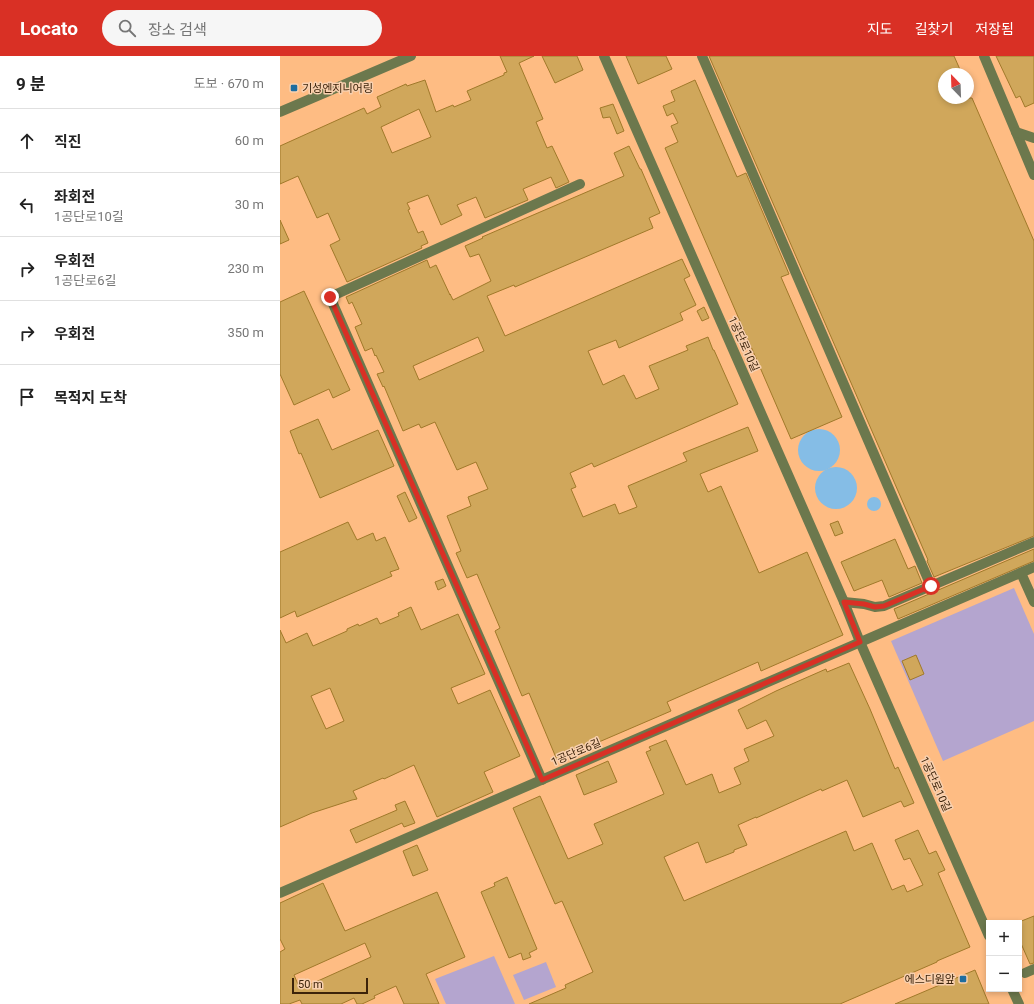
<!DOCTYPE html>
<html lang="ko">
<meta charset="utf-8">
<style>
body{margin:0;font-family:Roboto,"Noto Sans KR",sans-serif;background:#f6f6f6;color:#222}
.controls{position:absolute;right:12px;bottom:12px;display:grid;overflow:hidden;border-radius:0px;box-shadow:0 2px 6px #0003}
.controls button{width:36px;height:36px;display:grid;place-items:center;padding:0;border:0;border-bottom:1px solid #e0e0e0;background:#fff;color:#222;font:20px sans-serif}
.compass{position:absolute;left:658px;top:12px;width:36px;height:36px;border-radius:50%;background:#fff;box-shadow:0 2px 6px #0003;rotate:337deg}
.scale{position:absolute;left:12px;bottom:10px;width:76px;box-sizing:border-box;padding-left:4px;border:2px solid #3c230a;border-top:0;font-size:11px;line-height:14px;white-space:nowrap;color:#3c230a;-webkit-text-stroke:3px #f8d0af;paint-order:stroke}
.stop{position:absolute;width:12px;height:12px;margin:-9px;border:3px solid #d93025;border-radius:50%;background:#fff}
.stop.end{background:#d93025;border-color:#fff;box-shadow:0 1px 4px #0008}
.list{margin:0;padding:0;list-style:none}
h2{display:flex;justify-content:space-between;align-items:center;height:52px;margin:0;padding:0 16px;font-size:17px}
h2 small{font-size:13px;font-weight:400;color:#767676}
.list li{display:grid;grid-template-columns:26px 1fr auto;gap:12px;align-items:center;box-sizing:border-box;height:64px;padding:0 16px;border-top:1px solid #e0e0e0}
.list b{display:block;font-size:15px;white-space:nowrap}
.list p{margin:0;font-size:13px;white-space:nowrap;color:#767676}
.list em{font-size:13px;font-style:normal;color:#767676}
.icon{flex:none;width:22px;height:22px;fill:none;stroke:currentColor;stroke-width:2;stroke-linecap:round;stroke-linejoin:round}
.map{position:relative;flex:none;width:754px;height:948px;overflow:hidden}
header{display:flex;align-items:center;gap:24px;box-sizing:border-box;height:56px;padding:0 20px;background:#d93025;color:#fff}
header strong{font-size:19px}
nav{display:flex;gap:22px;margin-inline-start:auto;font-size:14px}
.search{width:280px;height:36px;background:#f6f6f6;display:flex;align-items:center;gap:10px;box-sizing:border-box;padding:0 14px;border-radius:22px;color:#767676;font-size:15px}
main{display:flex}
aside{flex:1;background:#fff}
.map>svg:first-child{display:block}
.green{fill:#b4a5cf}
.water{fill:#85bde6}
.building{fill:#d0a75b;stroke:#a0792a;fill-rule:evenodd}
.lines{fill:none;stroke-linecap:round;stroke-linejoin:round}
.minor{stroke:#6c784d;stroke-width:10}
.route{stroke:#d93025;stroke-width:5}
.poi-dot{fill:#1e6d9f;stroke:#f8d0af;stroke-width:1.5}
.labels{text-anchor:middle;stroke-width:3;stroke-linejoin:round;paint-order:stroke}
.poi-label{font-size:11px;fill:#3c230a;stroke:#f8d0af;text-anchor:start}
.street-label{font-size:11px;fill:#3c230a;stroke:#f8d0af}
</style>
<header>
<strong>Locato</strong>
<div class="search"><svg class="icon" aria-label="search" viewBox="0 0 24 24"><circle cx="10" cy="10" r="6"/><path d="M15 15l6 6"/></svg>장소 검색</div>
<nav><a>지도</a><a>길찾기</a><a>저장됨</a></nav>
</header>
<main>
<aside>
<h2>9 분<small>도보 · 670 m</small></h2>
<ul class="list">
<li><svg class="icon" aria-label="ahead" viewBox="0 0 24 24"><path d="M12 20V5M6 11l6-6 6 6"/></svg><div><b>직진</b></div><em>60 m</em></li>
<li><svg class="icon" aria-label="left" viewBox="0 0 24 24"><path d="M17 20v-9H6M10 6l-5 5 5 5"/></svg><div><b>좌회전</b><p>1공단로10길</p></div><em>30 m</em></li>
<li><svg class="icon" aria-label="right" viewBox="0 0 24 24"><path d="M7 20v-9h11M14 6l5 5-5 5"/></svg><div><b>우회전</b><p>1공단로6길</p></div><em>230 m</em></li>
<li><svg class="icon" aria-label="right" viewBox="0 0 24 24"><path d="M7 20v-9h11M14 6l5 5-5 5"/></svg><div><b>우회전</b></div><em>350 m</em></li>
<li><svg class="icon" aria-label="arrive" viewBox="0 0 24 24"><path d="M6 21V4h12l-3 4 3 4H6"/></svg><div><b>목적지 도착</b></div></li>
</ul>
</aside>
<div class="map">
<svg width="754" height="948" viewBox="0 0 754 948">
<rect width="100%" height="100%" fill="#febc83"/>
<g class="green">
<polygon points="734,532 754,578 754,665 663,705 611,585"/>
<polygon points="214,900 235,948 166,948 155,923"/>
<polygon points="266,906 276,931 244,944 233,919"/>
</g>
<g class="water">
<circle cx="539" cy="394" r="21"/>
<circle cx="556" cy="432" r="21"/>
<circle cx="594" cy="448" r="7"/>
</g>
<g class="building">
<path d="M220,0H254L239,7L263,63L256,66L267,92L272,90L289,126L276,132L271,121L243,133L248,144L205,162L196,141L177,149L182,159L161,169L148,139L127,147L130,153L128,154L138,177L143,175L148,187L141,190L142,192L67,226L50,189L60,184L48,157L37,162L18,120L0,128V90L84,52L87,58L101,51L97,41L126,28L127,30L145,24L156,56L173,49L174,51L191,44L187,35L224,19V17L227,16ZM139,53L151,81L112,97L101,71Z"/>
<polygon points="262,0 297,0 303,14 275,27"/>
<polygon points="346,0 386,0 392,13 358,28"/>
<polygon points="429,0 674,0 682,18 664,18 664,42 692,42 754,185 754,480 654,521 647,505 648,504"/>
<polygon points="716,0 754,0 754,47 745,51 740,40 736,42"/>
<polygon points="415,24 457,121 466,117 509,218 501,221 562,361 511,383 385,92 398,86 391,70 398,67 393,57 387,60 383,50 395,45 391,35"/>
<polygon points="333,48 344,75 337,78 330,61 323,62 320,52"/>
<path d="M349,90L360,113H361L380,157L369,162L373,172L235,231L234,229L207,240L225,280L402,203L410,220L404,223L416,249L400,257L403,264L339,292L336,284L308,295L323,329L344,319L356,343L379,333L369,310L408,294L406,290L428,281L433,294H434L458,348L314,411L312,407L290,417L296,431L291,433L303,461L335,448L339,458L357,451L348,430L407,405L403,397L468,371L478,395L420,418L428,436L441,430L479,517L527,496L563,579L481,615L478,606L387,646L391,655L277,704L249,637L242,640L215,575L220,572L197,518L187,522L176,497L181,495L167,460L191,450L188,441L208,433L196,406L177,414L155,366L141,372L139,368L123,375L104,330L103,331L97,318L104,316L96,299L95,300L92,292L85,295L75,271L82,268L72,246L69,248L66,241L147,204L150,212L156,209L170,239V238L173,244L211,225L199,198L190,201L185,190L203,182L202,181L344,120L334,97ZM198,281L204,295L139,324L133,310Z"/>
<polygon points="0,164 9,184 0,188"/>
<polygon points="24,235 70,334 53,342 49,333 14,349 0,318 0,246"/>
<polygon points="424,251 429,262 422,265 417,255"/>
<polygon points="38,363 52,394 98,374 114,410 40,442 21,397 19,398 10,375"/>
<polygon points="125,436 137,462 129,466 117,440"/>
<polygon points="558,465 563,477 555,480 550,468"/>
<polygon points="68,466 77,484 93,477 96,485 105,481 119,513 110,516 112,520 17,561 15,555 0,562 0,496"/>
<polygon points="615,483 628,513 635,510 642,527 609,541 602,524 574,535 561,506"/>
<polygon points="754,493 754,505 618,563 614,553"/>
<polygon points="163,523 166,530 158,534 155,526"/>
<path d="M131,551L141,574L178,558L205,618L171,632L178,648L210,634L240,700L204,716L213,736L157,761L134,709L104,723L103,722L73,735L77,743L72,744L32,757L0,771V574L6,587L27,577L33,590L67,575V573L78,568L79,570L97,562L100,568L119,560L118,557ZM50,632L64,665L46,673L31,640Z"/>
<polygon points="636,599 644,618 630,624 622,605"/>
<polygon points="569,607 590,653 615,713 618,711 634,747 624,751 621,745 583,761 567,724 542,735 541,733 476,762 476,761 458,769 467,789 454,794 454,796 426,807 418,786 384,801 404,845 566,775 574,795 592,787 612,834 624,829 627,836 643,829 630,802 624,804 615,784 638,774 649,798 656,795 665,814 658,817 690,891 657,905 657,906 560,948 249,948 286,932 285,929 313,916 282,845 275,848 233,752 260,740 288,803 323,788 314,768 384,738 366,696 371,694 369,691 386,684 406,729 432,718 439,737 461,728 454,712 469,705 464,693 494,680 486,664 467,673 458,654 496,635 546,613 547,616"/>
<polygon points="328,705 337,726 304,739 296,719"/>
<polygon points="125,745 135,767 124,771 122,767 76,787 70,774 117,754 115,749"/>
<polygon points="137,789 148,814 133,820 123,795"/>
<polygon points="227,821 257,893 249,897 251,901 243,904 241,897 229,902 201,836 215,830 214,827"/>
<path d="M43,827L65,875L157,836L185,901L146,918L159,948H124L116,930L94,940L95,942L82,948H77L74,942L61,948H22L20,944L9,948H0V896L5,893L0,883V847ZM85,887L91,901L20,933L14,919Z"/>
<polygon points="754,860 754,907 750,908 739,883 739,866"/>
<polygon points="695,914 709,948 615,948"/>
</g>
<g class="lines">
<g class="minor">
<polyline points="324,0 564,546 580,586 709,880"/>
<polyline points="422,0 651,530"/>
<polyline points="704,0 754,119"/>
<polyline points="0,56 131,0"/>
<polyline points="736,76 754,82"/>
<polyline points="741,517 754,546"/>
<polyline points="564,546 584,548 595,551 604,550 754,486"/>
<polyline points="262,724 50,241 300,128"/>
<polyline points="0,837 754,511"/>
<polyline points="745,917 754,913"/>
<polyline points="732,933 739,948"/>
</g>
</g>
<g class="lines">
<polyline class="route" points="50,241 262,724 580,586 564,546 584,548 595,551 604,550 651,530"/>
</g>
<g class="poi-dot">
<rect x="10" y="28" width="8" height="8" rx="2"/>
<rect x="679" y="919" width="8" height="8" rx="2"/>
</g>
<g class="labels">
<g class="poi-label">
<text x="22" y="36">기성엔지니어링</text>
<text x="675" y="927" text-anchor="end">에스디원앞</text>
</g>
<g class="street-label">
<text transform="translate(464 288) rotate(66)" y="4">1공단로10길</text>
<text transform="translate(296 696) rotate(-23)" y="4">1공단로6길</text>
<text transform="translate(656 728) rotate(66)" y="4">1공단로10길</text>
</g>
</g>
</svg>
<div class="controls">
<button>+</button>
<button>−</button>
</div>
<svg class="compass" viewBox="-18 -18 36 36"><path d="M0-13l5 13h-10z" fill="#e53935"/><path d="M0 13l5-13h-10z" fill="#767676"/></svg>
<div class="scale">50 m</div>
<div class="stop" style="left:651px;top:530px"></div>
<div class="stop end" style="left:50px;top:241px"></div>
</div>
</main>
